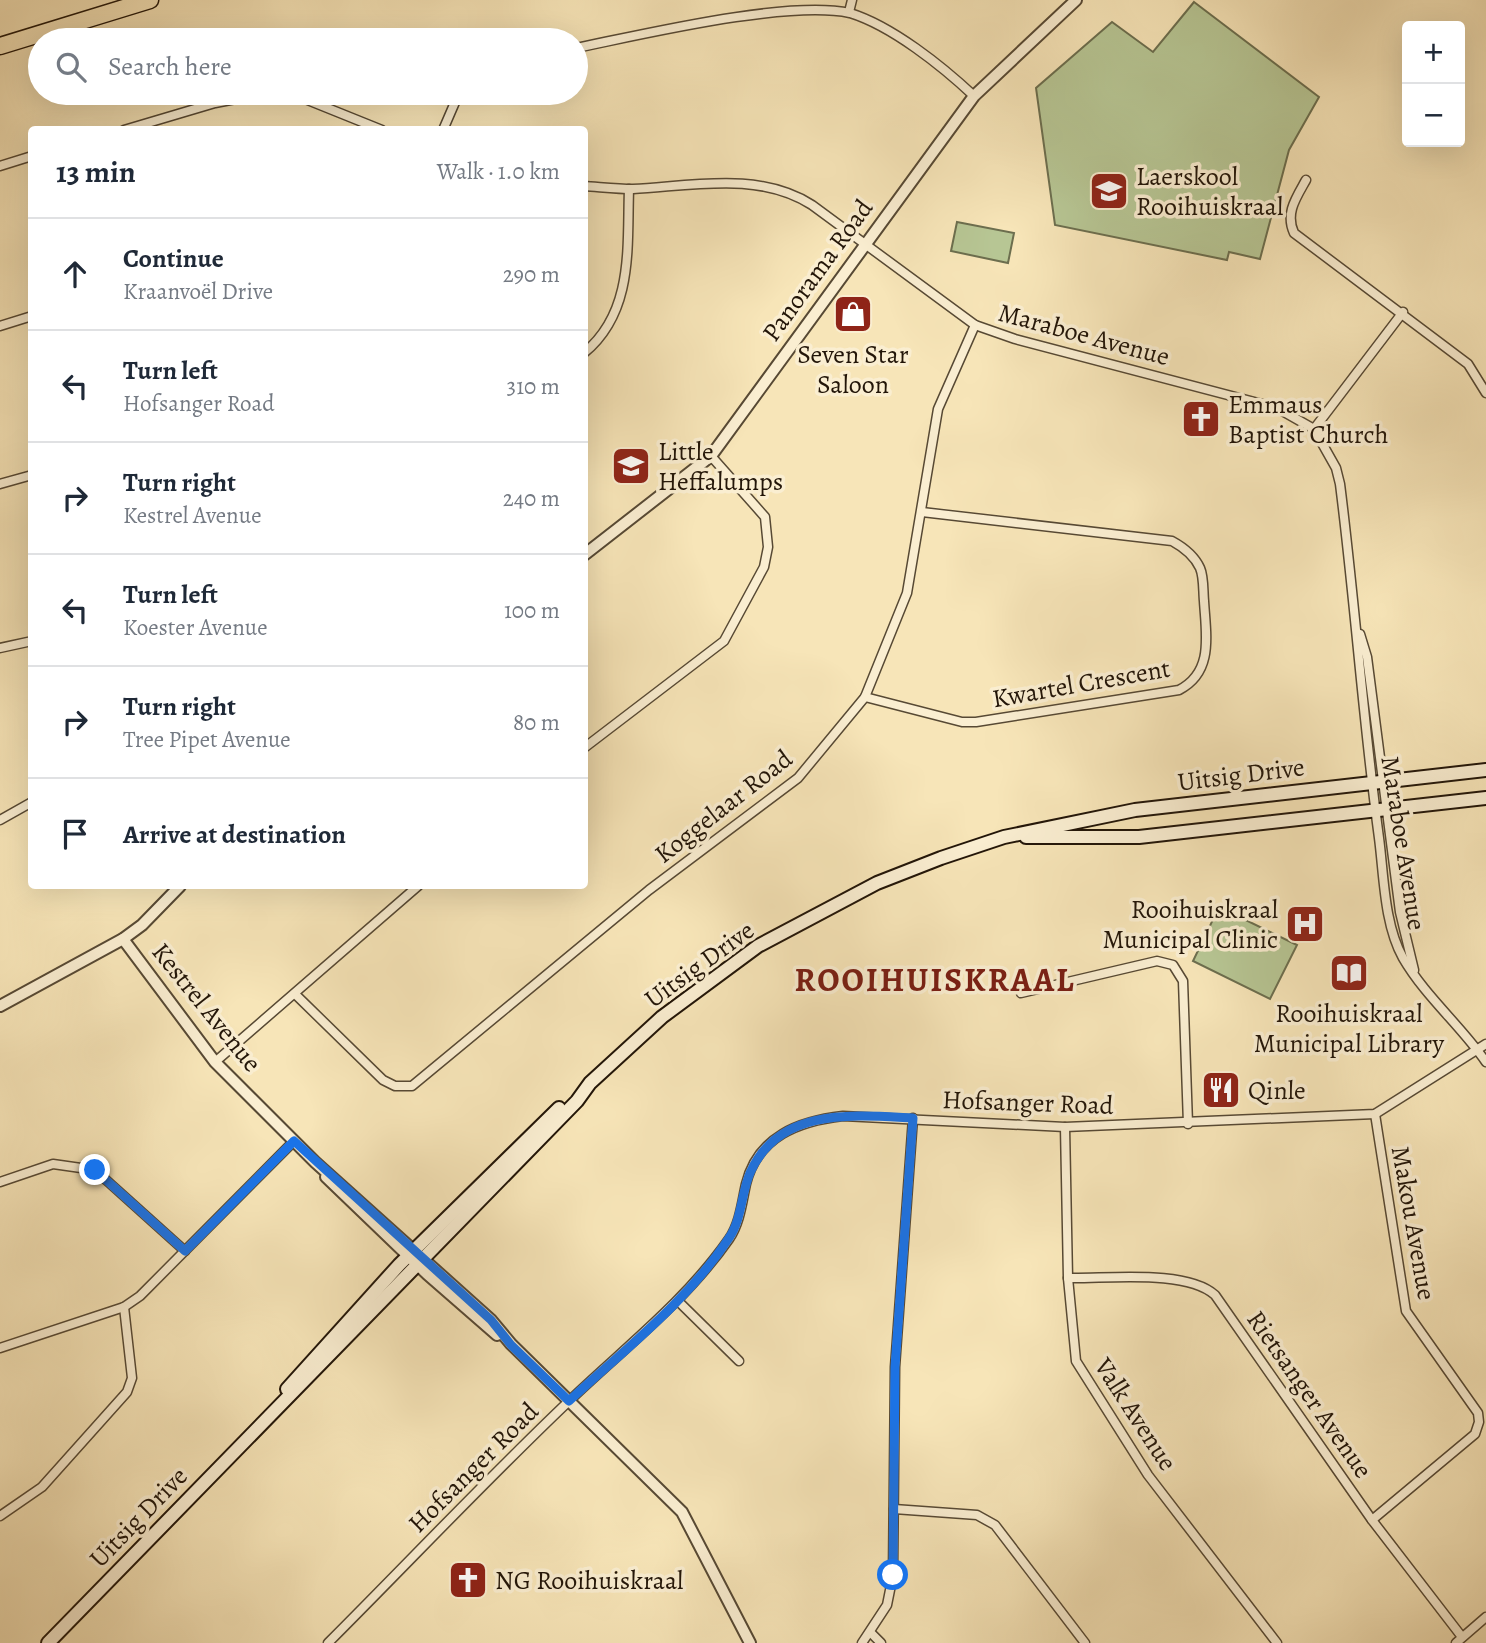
<!DOCTYPE html>
<meta charset="utf-8">
<style>
body{margin:0;font-family:Alegreya,serif;background:#f6f6f7;color:#1f2937}
.controls{position:absolute;right:21px;top:21px;display:grid;overflow:hidden;border-radius:7px;box-shadow:0 7px 28px #0002}
.controls button{width:63px;height:63px;display:grid;place-items:center;padding:0;border:0;border-bottom:2px solid #e0e1e3;background:#fff;color:#1f2937;font:35px sans-serif}
.stop{position:absolute;width:21px;height:21px;margin:-16px;border:5px solid #1a73e8;border-radius:50%;background:#fff}
.stop.end{background:#1a73e8;border-color:#fff;box-shadow:0 2px 7px #0008}
.list{margin:0;padding:0;list-style:none}
h2{display:flex;justify-content:space-between;align-items:center;height:91px;margin:0;padding:0 28px;font-size:30px}
h2 small{font-size:23px;font-weight:400;color:#747a83}
.list li{display:grid;grid-template-columns:46px 1fr auto;gap:21px;align-items:center;box-sizing:border-box;height:112px;padding:0 28px;border-top:2px solid #e0e1e3}
.list b{display:block;font-size:26px;white-space:nowrap}
.list p{margin:0;font-size:23px;white-space:nowrap;color:#747a83}
.list em{font-size:23px;font-style:normal;color:#747a83}
.icon{flex:none;width:38px;height:38px;fill:none;stroke:currentColor;stroke-width:2;stroke-linecap:round;stroke-linejoin:round}
.map{position:relative;flex:none;width:1486px;height:1643px;overflow:hidden}
.search{position:absolute;background:#fff;box-shadow:0 7px 28px #0002;left:28px;top:28px;width:560px;height:77px;display:flex;align-items:center;gap:18px;box-sizing:border-box;padding:0 24px;border-radius:38px;color:#747a83;font-size:26px}
.panel{position:absolute;background:#fff;box-shadow:0 7px 28px #0002;left:28px;top:126px;width:560px;height:763px;border-radius:7px}
.map>svg:first-child{display:block}
.green{fill:#b7c694;stroke:#6c6e4e;stroke-width:2}
.lines{fill:none;stroke-linecap:round;stroke-linejoin:round}
.minor-casing{stroke:#574934;stroke-width:11}
.tertiary-casing{stroke:#574934;stroke-width:14}
.secondary-casing{stroke:#221508;stroke-width:16}
.motorway-casing{stroke:#221508;stroke-width:19}
.minor{stroke:#faeed1;stroke-width:8}
.tertiary{stroke:#faeed1;stroke-width:10}
.secondary{stroke:#faeed1;stroke-width:12}
.motorway{stroke:#f7e5b8;stroke-width:16}
.route{stroke:#1a73e8;stroke-width:9}
.labels{text-anchor:middle;stroke-width:7;stroke-linejoin:round;paint-order:stroke}
.poi-label{font-size:26px;fill:#221508;stroke:#faeed1;text-anchor:start}
.street-label{font-size:26px;fill:#221508;stroke:#faeed1}
.district-label{font-size:33px;font-weight:bold;letter-spacing:2px;fill:#7a1f14;stroke:#faeed1}
</style>
<div class="map">
<svg width="1486" height="1643" viewBox="0 0 1486 1643">
<rect width="100%" height="100%" fill="#f7e5b8"/>
<filter id="stains"><feTurbulence type="fractalNoise" baseFrequency=".00286" numOctaves="4"/><feColorMatrix values="0 0 0 0 .2 0 0 0 0 .09 0 0 0 0 .02 0 0 0 .5 -.17"/></filter>
<radialGradient id="worn" r=".72"><stop offset=".6" stop-color="#630" stop-opacity="0"/><stop offset="1" stop-color="#630" stop-opacity=".3"/></radialGradient>
<g class="green">
<polygon points="1194,2 1319,97 1289,150 1260,259 1229,252 1227,260 1055,225 1036,88 1112,22 1153,52"/>
<polygon points="957,222 1014,233 1008,263 951,251"/>
<polygon points="1219,907 1297,945 1270,999 1193,961"/>
</g>
<g class="lines">
<g class="minor-casing">
<g id="minor">
<polyline points="849,12 852,0"/>
<path d="M576,48C645,34 786,0 850,13C892,26 942,66 974,96"/>
<polyline points="279,93 305,99 382,130"/>
<polyline points="124,130 215,103 268,93"/>
<polyline points="443,130 459,93"/>
<polyline points="0,166 32,156"/>
<path d="M1306,180C1296,198 1285,213 1294,233L1468,364L1486,393"/>
<path d="M584,186C600,187 617,189 633,189C692,186 759,171 812,205L975,325L1015,339L1277,408L1314,429L1336,468L1340,484C1355,602 1363,720 1379,838C1384,876 1384,924 1403,958C1425,996 1461,1026 1486,1062"/>
<polyline points="0,326 32,316"/>
<path d="M584,353C634,312 627,247 629,189"/>
<polyline points="1314,429 1403,312"/>
<polyline points="0,484 32,475"/>
<polyline points="1360,634 1367,657 1400,912 1414,970"/>
<polyline points="0,648 32,641"/>
<path d="M865,697L962,722H976L1179,690C1214,672 1206,635 1204,601C1203,591 1204,577 1200,568C1195,557 1183,547 1172,541L922,512"/>
<polyline points="584,748 724,641 764,567 768,547 765,517 711,456"/>
<polyline points="0,820 32,802"/>
<polyline points="1021,993 1157,961 1173,965 1183,981 1188,1124"/>
<polyline points="295,994 383,1080 395,1086 412,1086 649,890 798,778 865,697 907,593 938,409 975,325"/>
<polyline points="215,1062 418,886"/>
<polyline points="1065,1127 1068,1278 1076,1361 1148,1475 1277,1643"/>
<polyline points="0,1182 53,1164 95,1170 185,1251"/>
<path d="M1068,1278C1107,1279 1186,1269 1215,1295L1372,1520L1462,1637"/>
<polyline points="678,1301 739,1361"/>
<polyline points="0,1348 124,1307 140,1296 294,1141"/>
<polyline points="894,1509 977,1515 995,1525 1085,1643"/>
<polyline points="0,1516 42,1487 127,1392 132,1378 124,1307"/>
<polyline points="1372,1520 1475,1434 1479,1422 1478,1413 1406,1311 1375,1114"/>
<polyline points="871,1633 881,1643"/>
<path d="M328,1643C408,1563 486,1480 568,1402C623,1349 685,1302 729,1239C740,1223 742,1202 746,1184C758,1136 799,1121 843,1116L1065,1127L1375,1114L1486,1044"/>
<polyline points="862,1643 887,1605 893,1575 895,1367 913,1118"/>
<polyline points="1456,1643 1486,1617"/>
</g>
</g>
<g class="tertiary-casing">
<g id="tertiary">
<polyline points="584,555 711,456 974,96 1076,0"/>
<polyline points="123,939 215,1062 315,1162 491,1320 511,1344 682,1512 750,1643"/>
<polyline points="0,1006 123,939 142,925 180,886"/>
<polyline points="326,1177 427,1274 497,1335"/>
</g>
</g>
<g class="secondary-casing">
<g id="secondary">
<polyline points="1026,837 1139,837 1486,798"/>
<polyline points="287,1389 399,1265 559,1108"/>
<polyline points="48,1643 577,1101 590,1083 662,1017 758,946 877,883 941,858 1004,837 1135,810 1486,770"/>
</g>
</g>
<g class="motorway-casing">
<polyline id="motorway" points="0,46 150,0"/>
</g>
<use href="#minor" class="minor"/>
<use href="#tertiary" class="tertiary"/>
<use href="#secondary" class="secondary"/>
<use href="#motorway" class="motorway"/>
</g>
<g class="lines">
<path class="route" d="M95,1170L185,1251L294,1141L491,1320L511,1345L569,1401C624,1350 687,1302 729,1238C742,1219 741,1194 750,1173C779,1107 853,1115 913,1118L895,1367L893,1575"/>
</g>
<defs>
<g id="school-square" transform="scale(2.0125)"><rect x="-9" y="-9" width="18" height="18" rx="4" fill="#8f2418" stroke="#faeed1"/><path d="M0-5L7-2L0 1L-7-2ZM-4 1L0 2.5L4 1V4Q0 6-4 4Z" fill="#fff"/></g>
<g id="shop-square" transform="scale(2.0125)"><rect x="-9" y="-9" width="18" height="18" rx="4" fill="#8f2418" stroke="#faeed1"/><path d="M-5-2.5h2.3a2.7 3.5 0 0 1 5.4 0H5L5.5 6h-11ZM-1.5-2.5h3a1.5 2.3 0 0 0-3 0Z" fill="#fff"/></g>
<g id="church-square" transform="scale(2.0125)"><rect x="-9" y="-9" width="18" height="18" rx="4" fill="#8f2418" stroke="#faeed1"/><path d="M-1.2-6h2.4v3.5h3.3v2.4h-3.3V6h-2.4V-.1h-3.3v-2.4h3.3Z" fill="#fff"/></g>
<g id="hospital-square" transform="scale(2.0125)"><rect x="-9" y="-9" width="18" height="18" rx="4" fill="#8f2418" stroke="#faeed1"/><path d="M-5-5h3v3.5h4V-5h3V5h-3V1.5h-4V5h-3Z" fill="#fff"/></g>
<g id="library-square" transform="scale(2.0125)"><rect x="-9" y="-9" width="18" height="18" rx="4" fill="#8f2418" stroke="#faeed1"/><path d="M-6-4Q-3-5.5-.7-3.5V5Q-3 3-6 4ZM6-4Q3-5.5 .7-3.5V5Q3 3 6 4Z" fill="#fff"/></g>
<g id="restaurant-square" transform="scale(2.0125)"><rect x="-9" y="-9" width="18" height="18" rx="4" fill="#8f2418" stroke="#faeed1"/><path d="M-5-6h1v4h1v-4h1v4h1v-4h1v5L-1.5 .5V6h-2V.5L-5-1ZM5-6V6H3V1.5H1.5Q1.5-4 5-6Z" fill="#fff"/></g>
</defs>
<g fill-rule="evenodd">
<use href="#school-square" x="1109" y="191"/>
<use href="#shop-square" x="853" y="314"/>
<use href="#church-square" x="1201" y="419"/>
<use href="#school-square" x="631" y="466"/>
<use href="#hospital-square" x="1305" y="924"/>
<use href="#library-square" x="1349" y="973"/>
<use href="#restaurant-square" x="1221" y="1090"/>
<use href="#church-square" x="468" y="1580"/>
</g>
<g class="labels">
<g class="poi-label">
<text x="1136" y="185">Laerskool<tspan x="1136" dy="30">Rooihuiskraal</tspan></text>
<text x="853" y="363" text-anchor="middle">Seven Star<tspan x="853" dy="30">Saloon</tspan></text>
<text x="1228" y="413">Emmaus<tspan x="1228" dy="30">Baptist Church</tspan></text>
<text x="658" y="460">Little<tspan x="658" dy="30">Heffalumps</tspan></text>
<text x="1278" y="918" text-anchor="end">Rooihuiskraal<tspan x="1278" dy="30">Municipal Clinic</tspan></text>
<text x="1349" y="1022" text-anchor="middle">Rooihuiskraal<tspan x="1349" dy="30">Municipal Library</tspan></text>
<text x="1248" y="1099">Qinle</text>
<text x="495" y="1589">NG Rooihuiskraal</text>
</g>
<g class="street-label">
<text transform="translate(817 270) rotate(-54)" y="9">Panorama Road</text>
<text transform="translate(1084 334) rotate(15)" y="9">Maraboe Avenue</text>
<text transform="translate(1081 683) rotate(-10)" y="9">Kwartel Crescent</text>
<text transform="translate(1241 774) rotate(-7)" y="9">Uitsig Drive</text>
<text transform="translate(723 806) rotate(-38)" y="9">Koggelaar Road</text>
<text transform="translate(1404 843) rotate(81)" y="9">Maraboe Avenue</text>
<text transform="translate(699 964) rotate(-36)" y="9">Uitsig Drive</text>
<text transform="translate(207 1007) rotate(51)" y="9">Kestrel Avenue</text>
<text transform="translate(1028 1102) rotate(2)" y="9">Hofsanger Road</text>
<text transform="translate(1414 1223) rotate(80)" y="9">Makou Avenue</text>
<text transform="translate(1310 1394) rotate(55)" y="9">Rietsanger Avenue</text>
<text transform="translate(1136 1414) rotate(57)" y="9">Valk Avenue</text>
<text transform="translate(473 1467) rotate(-45)" y="9">Hofsanger Road</text>
<text transform="translate(138 1517) rotate(-46)" y="9">Uitsig Drive</text>
</g>
<g class="district-label">
<text x="935" y="991">ROOIHUISKRAAL</text>
</g>
</g>
<rect width="100%" height="100%" filter="url(#stains)"/>
<rect width="100%" height="100%" fill="url(#worn)"/>
</svg>
<div class="controls">
<button>+</button>
<button>−</button>
</div>
<div class="stop" style="left:893px;top:1575px"></div>
<div class="stop end" style="left:95px;top:1170px"></div>
<div class="search"><svg class="icon" aria-label="search" viewBox="0 0 24 24"><circle cx="10" cy="10" r="6"/><path d="M15 15l6 6"/></svg>Search here</div>
<section class="panel">
<h2>13 min<small>Walk · 1.0 km</small></h2>
<ul class="list">
<li><svg class="icon" aria-label="ahead" viewBox="0 0 24 24"><path d="M12 20V5M6 11l6-6 6 6"/></svg><div><b>Continue</b><p>Kraanvoël Drive</p></div><em>290 m</em></li>
<li><svg class="icon" aria-label="left" viewBox="0 0 24 24"><path d="M17 20v-9H6M10 6l-5 5 5 5"/></svg><div><b>Turn left</b><p>Hofsanger Road</p></div><em>310 m</em></li>
<li><svg class="icon" aria-label="right" viewBox="0 0 24 24"><path d="M7 20v-9h11M14 6l5 5-5 5"/></svg><div><b>Turn right</b><p>Kestrel Avenue</p></div><em>240 m</em></li>
<li><svg class="icon" aria-label="left" viewBox="0 0 24 24"><path d="M17 20v-9H6M10 6l-5 5 5 5"/></svg><div><b>Turn left</b><p>Koester Avenue</p></div><em>100 m</em></li>
<li><svg class="icon" aria-label="right" viewBox="0 0 24 24"><path d="M7 20v-9h11M14 6l5 5-5 5"/></svg><div><b>Turn right</b><p>Tree Pipet Avenue</p></div><em>80 m</em></li>
<li><svg class="icon" aria-label="arrive" viewBox="0 0 24 24"><path d="M6 21V4h12l-3 4 3 4H6"/></svg><div><b>Arrive at destination</b></div></li>
</ul>
</section>
</div>
